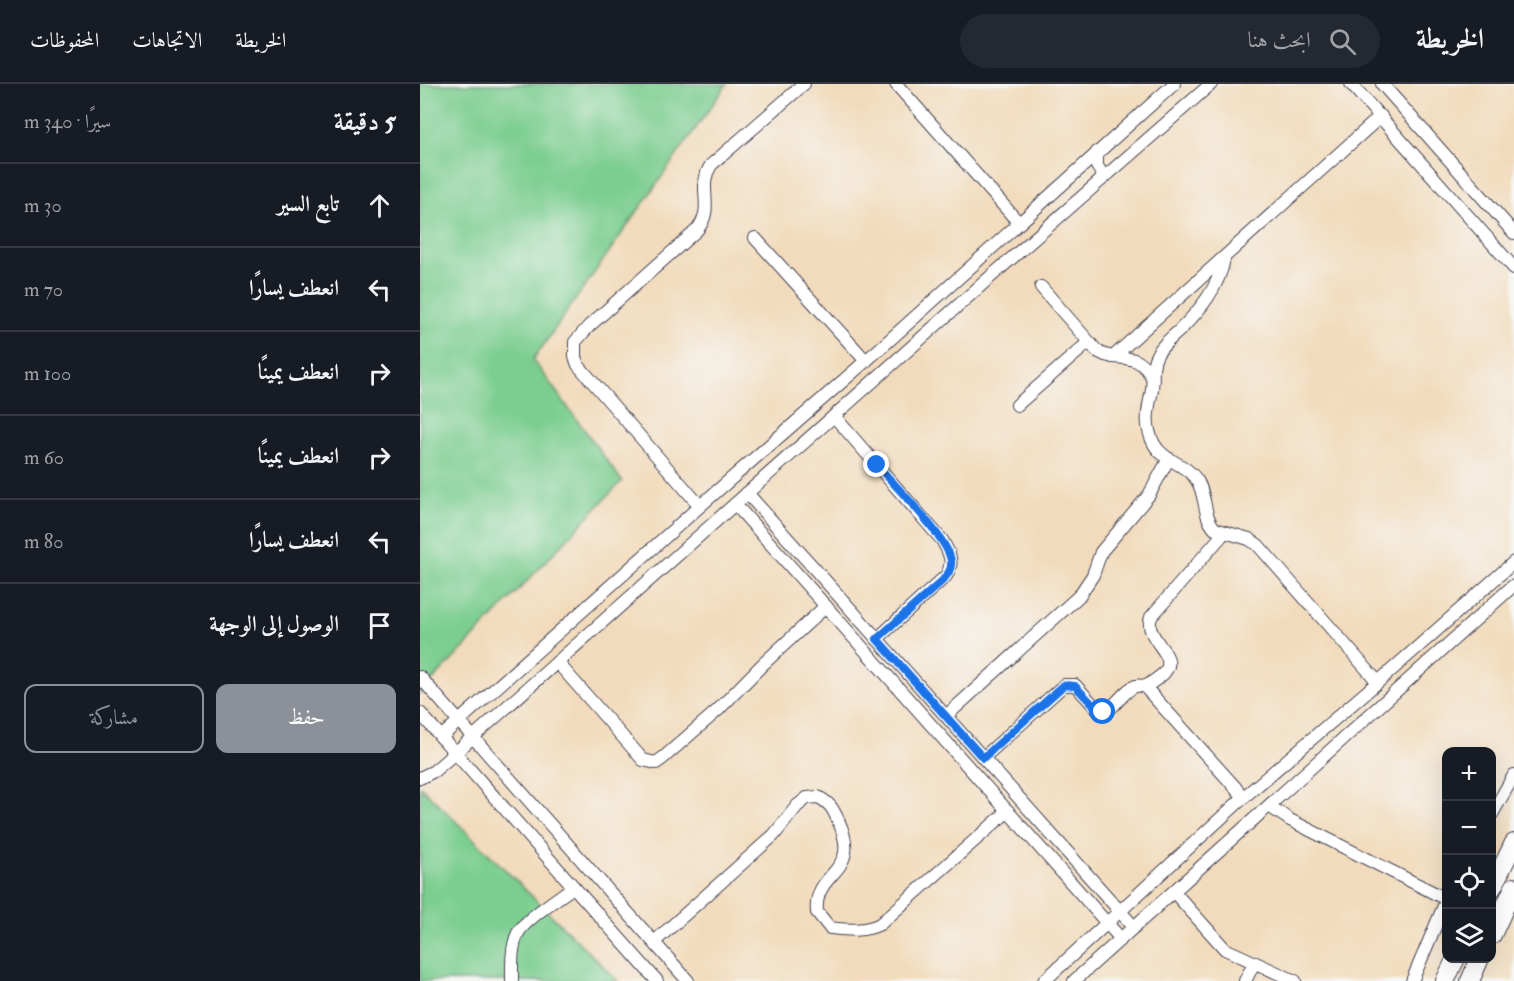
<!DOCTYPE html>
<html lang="ar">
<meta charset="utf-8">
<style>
body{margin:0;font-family:"IM FELL Double Pica",Amiri,serif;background:#242831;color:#f1f3f6;direction:rtl}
.controls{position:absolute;right:18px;bottom:18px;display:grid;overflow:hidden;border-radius:12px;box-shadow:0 6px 24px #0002}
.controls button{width:54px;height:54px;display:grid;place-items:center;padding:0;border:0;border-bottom:2px solid #363941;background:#171b24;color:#f1f3f6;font:30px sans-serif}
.stop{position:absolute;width:18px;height:18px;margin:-14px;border:4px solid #1a73e8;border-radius:50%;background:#fff}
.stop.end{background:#1a73e8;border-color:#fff;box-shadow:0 2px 6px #0008}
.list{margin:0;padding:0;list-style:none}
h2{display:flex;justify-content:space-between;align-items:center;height:78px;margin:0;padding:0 24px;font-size:26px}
h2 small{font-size:20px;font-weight:400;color:#9ea1a6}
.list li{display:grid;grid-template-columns:39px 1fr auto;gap:18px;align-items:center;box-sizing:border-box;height:84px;padding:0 24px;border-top:2px solid #363941}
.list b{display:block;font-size:22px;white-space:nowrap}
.list em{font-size:20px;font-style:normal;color:#9ea1a6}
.actions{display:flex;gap:12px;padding:18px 24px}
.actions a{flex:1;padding:14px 0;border:2px solid #8c9099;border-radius:12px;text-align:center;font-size:21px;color:#8c9099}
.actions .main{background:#8c9099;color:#fff}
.icon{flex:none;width:33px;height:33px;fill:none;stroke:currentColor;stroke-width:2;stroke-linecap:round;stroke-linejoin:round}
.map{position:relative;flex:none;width:1094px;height:897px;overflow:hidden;direction:ltr}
header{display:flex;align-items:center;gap:36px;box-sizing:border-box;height:84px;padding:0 30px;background:#171b24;border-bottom:2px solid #363941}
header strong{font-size:28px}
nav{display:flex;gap:33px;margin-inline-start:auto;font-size:21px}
.search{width:420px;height:54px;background:#242831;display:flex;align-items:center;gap:15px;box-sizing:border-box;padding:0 21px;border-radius:33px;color:#9ea1a6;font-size:22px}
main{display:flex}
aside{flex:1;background:#171b24}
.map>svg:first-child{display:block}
.green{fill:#7cce90;stroke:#4f7866;stroke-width:1.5}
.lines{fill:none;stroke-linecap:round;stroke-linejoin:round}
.minor-casing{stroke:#413e4e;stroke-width:14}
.highway-casing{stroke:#413e4e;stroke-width:20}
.minor{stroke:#fff;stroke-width:12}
.highway{stroke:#fff;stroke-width:18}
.route{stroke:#1a73e8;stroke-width:8}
</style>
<header>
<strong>الخريطة</strong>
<div class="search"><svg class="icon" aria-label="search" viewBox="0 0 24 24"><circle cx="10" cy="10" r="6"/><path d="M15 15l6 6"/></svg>ابحث هنا</div>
<nav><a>الخريطة</a><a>الاتجاهات</a><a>المحفوظات</a></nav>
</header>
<main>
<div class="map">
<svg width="1094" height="897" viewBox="0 0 1094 897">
<rect width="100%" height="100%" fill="#f6f6f2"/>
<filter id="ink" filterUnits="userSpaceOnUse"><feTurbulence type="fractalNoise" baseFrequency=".0167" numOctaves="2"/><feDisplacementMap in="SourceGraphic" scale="12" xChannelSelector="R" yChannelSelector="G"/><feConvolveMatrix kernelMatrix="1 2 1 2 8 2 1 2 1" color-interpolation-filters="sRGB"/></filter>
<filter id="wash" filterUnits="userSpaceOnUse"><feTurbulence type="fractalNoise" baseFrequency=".008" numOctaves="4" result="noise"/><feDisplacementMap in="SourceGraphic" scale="24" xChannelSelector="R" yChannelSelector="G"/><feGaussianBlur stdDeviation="1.35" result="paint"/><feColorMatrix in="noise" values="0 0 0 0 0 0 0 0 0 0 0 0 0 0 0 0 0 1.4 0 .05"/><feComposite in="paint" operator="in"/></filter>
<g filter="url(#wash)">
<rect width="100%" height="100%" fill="#f2dbbc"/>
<g class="green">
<polygon points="0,0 307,0 113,276 202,397 0,610"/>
<polygon points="0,702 198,897 0,897"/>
</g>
</g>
<g filter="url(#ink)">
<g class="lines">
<g class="minor-casing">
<g id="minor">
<polyline points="476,0 599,139"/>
<polyline points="931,0 1094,184"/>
<polyline points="962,0 1094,149"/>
<polyline points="677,68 677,82 684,93"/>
<polyline points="335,154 446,277"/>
<path d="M804,175C798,205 780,226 759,247C750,255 739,264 735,275C731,286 734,300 731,311C727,329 725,343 734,360C744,378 765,379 776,395C787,410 782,431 795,445L829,455L838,461L958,598"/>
<polyline points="621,203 677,267 685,271 693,273 961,32"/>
<path d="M693,273C714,274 723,276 733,295"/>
<polyline points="597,321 669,258"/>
<path d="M414,332L522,456C529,468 535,479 526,492L457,555"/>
<polyline points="327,409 714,843"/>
<polyline points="315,420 701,855"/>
<path d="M280,422L158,281L155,273V258L169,242L277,146C296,123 276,104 291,81L384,0"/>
<polyline points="137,578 223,676 236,679 243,674 298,626 342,581 406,522"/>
<polyline points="0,593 268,897"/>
<path d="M725,603C731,599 739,594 744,589C761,571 723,556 731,533L804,449"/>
<polyline points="0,629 237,897"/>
<polyline points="526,632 659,512 673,491 681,468 729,411 748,376"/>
<polyline points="21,653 280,422 464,261 754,0"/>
<path d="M563,674L644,601H655L678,626L683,628C698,624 708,595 725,603L824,713"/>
<polyline points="0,694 14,687 35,669 568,195 791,0"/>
<polyline points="849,722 870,736 1026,815"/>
<polyline points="1072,730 1094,691"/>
<polyline points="754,808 805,865 875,897"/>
<path d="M234,858L354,751L377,722L387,714L398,713C410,719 413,725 418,736C444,791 393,785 397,828L410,844C428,846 444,848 460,840L588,727"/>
<path d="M92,897C92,882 91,863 98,849C105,835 139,814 153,803"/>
<polyline points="624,897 824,713 958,598 1094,478"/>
<polyline points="654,897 1094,501"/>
<polyline points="825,897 834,879"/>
<polyline points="992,897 1026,817"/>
</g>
</g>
<g class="highway-casing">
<g id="highway">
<polyline points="1072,804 1094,759"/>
<polyline points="1072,851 1094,803"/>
<polyline points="1025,897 1036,874"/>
<polyline points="1050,897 1060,874"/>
</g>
</g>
<use href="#minor" class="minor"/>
<use href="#highway" class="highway"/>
</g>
</g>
<g class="lines" filter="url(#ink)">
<path class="route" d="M457,381C474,401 528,454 531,477C532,486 527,491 522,497L457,555L563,674L644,601L655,602L678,626L683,628"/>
</g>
</svg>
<div class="controls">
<button>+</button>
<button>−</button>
<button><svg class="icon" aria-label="locate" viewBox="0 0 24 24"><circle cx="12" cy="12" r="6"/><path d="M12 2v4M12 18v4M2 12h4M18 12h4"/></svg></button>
<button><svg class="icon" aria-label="layers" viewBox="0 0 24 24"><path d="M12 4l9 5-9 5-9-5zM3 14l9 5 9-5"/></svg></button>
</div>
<div class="stop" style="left:683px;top:628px"></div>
<div class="stop end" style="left:457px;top:381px"></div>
</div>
<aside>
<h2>5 دقيقة<small>سيرًا · 340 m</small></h2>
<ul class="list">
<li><svg class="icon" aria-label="ahead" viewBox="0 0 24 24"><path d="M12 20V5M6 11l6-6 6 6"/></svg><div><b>تابع السير</b></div><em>30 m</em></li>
<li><svg class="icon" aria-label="left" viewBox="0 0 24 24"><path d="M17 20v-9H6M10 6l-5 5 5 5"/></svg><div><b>انعطف يسارًا</b></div><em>70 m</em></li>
<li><svg class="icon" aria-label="right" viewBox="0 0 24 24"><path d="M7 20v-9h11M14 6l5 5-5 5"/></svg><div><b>انعطف يمينًا</b></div><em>100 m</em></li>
<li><svg class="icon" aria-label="right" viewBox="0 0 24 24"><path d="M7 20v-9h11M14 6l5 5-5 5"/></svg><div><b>انعطف يمينًا</b></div><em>60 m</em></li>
<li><svg class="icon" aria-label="left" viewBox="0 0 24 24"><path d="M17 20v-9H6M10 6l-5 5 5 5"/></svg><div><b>انعطف يسارًا</b></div><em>80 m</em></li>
<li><svg class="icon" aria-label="arrive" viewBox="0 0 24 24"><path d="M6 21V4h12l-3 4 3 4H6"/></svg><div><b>الوصول إلى الوجهة</b></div></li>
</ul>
<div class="actions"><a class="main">حفظ</a><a>مشاركة</a></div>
</aside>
</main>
